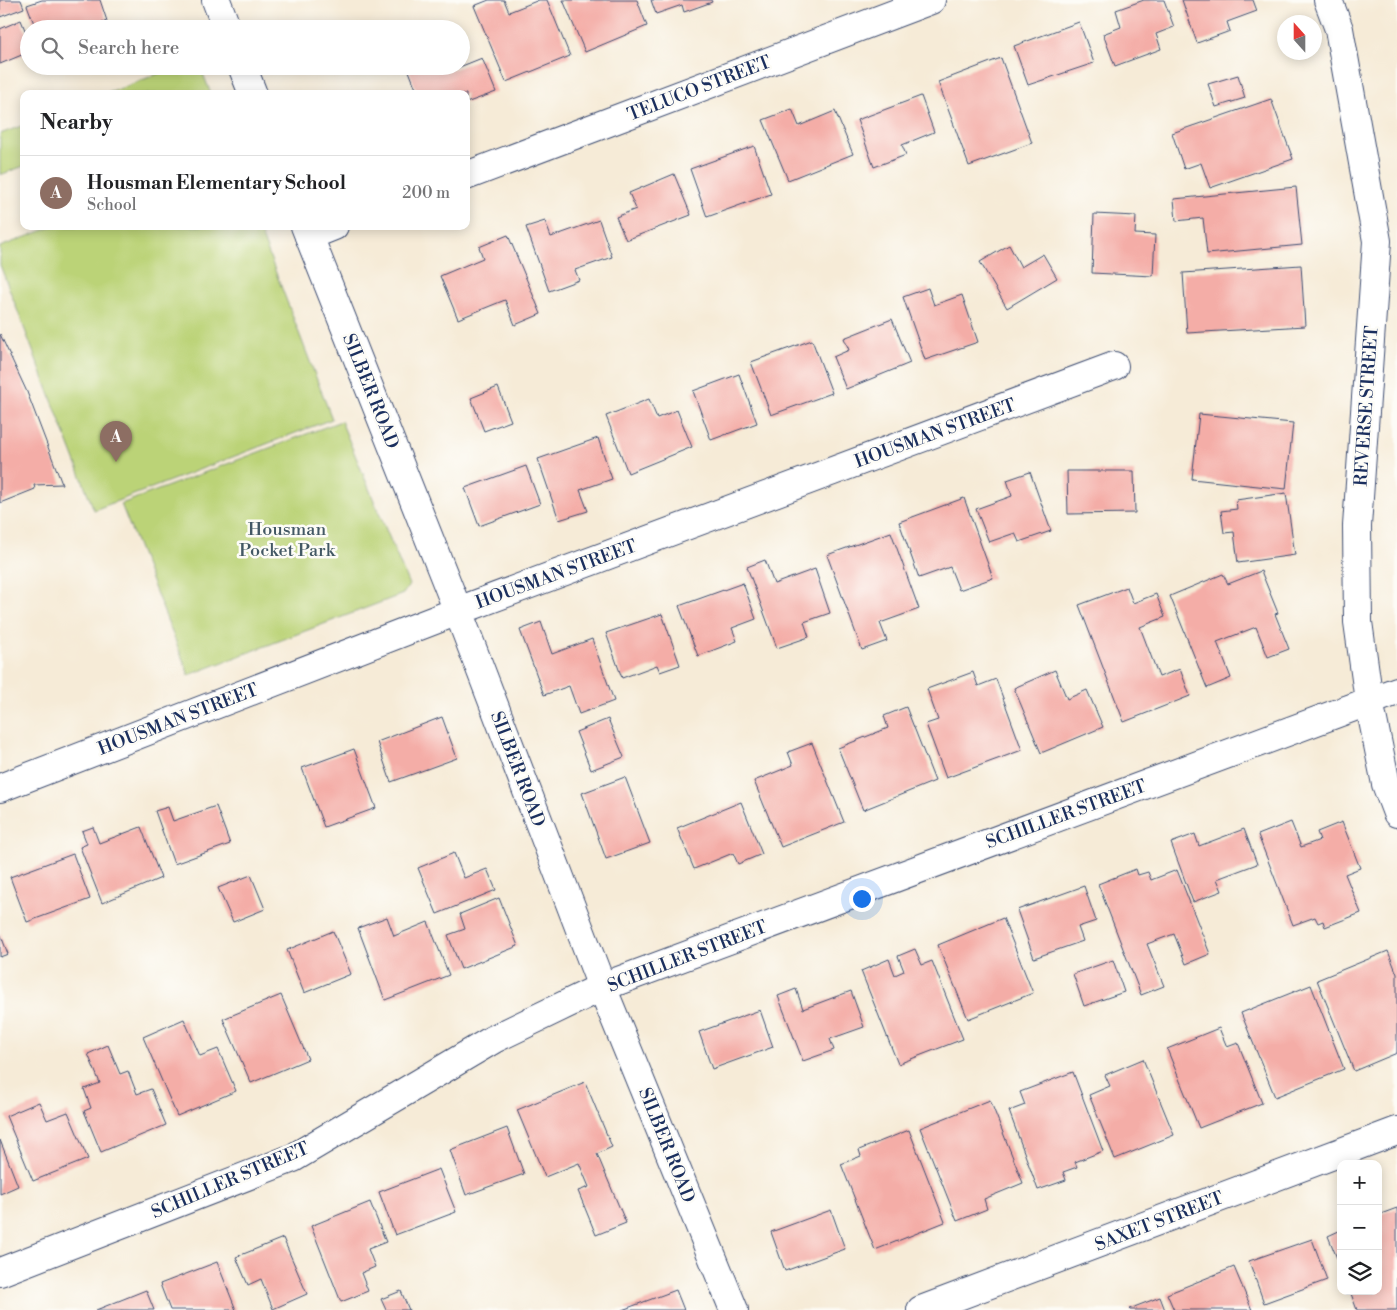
<!DOCTYPE html>
<meta charset="utf-8">
<style>
body{margin:0;font-family:"Libre Bodoni",serif;background:#f2f2f2;color:#202124}
.controls{position:absolute;right:15px;bottom:15px;display:grid;overflow:hidden;border-radius:10px;box-shadow:0 2px 12px #0003}
.controls button{width:45px;height:45px;display:grid;place-items:center;padding:0;border:0;border-bottom:1px solid #e0e0e0;background:#fff;color:#202124;font:25px sans-serif}
.compass{position:absolute;left:1277px;top:15px;width:45px;height:45px;border-radius:50%;background:#fff;box-shadow:0 2px 12px #0003;rotate:339deg}
.you{position:absolute;left:861px;top:898px;width:18px;height:18px;margin:-12px;border:4px solid #fff;border-radius:50%;background:#1a73e8;box-shadow:0 0 0 8px #1a73e833}
.badge{display:grid;place-items:center;width:32px;height:32px;border-radius:50%;background:#b45309;color:#fff;font-size:16px;font-weight:700}
.pin{position:absolute;translate:-50% -41px;filter:drop-shadow(0 1px 2px #0008)}
.pin::after{content:'';position:absolute;top:26px;width:18px;height:15px;background:inherit;clip-path:polygon(0 0,100% 0,50% 100%)}
.list{margin:0;padding:0;list-style:none}
h2{display:flex;justify-content:space-between;align-items:center;height:65px;margin:0;padding:0 20px;font-size:21px}
h2 small{font-size:16px;font-weight:400;color:#757577}
.list li{display:grid;grid-template-columns:32px 1fr auto;gap:15px;align-items:center;box-sizing:border-box;height:75px;padding:0 20px;border-top:1px solid #e0e0e0}
.list b{display:block;font-size:19px;white-space:nowrap}
.list p{margin:0;font-size:16px;white-space:nowrap;color:#757577}
.list em{font-size:16px;font-style:normal;color:#757577}
.icon{flex:none;width:28px;height:28px;fill:none;stroke:currentColor;stroke-width:2;stroke-linecap:round;stroke-linejoin:round}
.map{position:relative;flex:none;width:1397px;height:1310px;overflow:hidden}
.search{position:absolute;background:#fff;box-shadow:0 2px 12px #0003;left:20px;top:20px;width:450px;height:55px;display:flex;align-items:center;gap:12px;box-sizing:border-box;padding:0 18px;border-radius:28px;color:#757577;font-size:19px}
.panel{position:absolute;background:#fff;box-shadow:0 2px 12px #0003;left:20px;top:90px;width:450px;height:140px;border-radius:10px}
.map>svg:first-child{display:block}
.green{fill:#bbd377;stroke:#6b816a}
.building{fill:#f4ada7}
.lines{fill:none;stroke-linecap:round;stroke-linejoin:round}
.minor-casing{stroke:#3c4b70;stroke-width:30}
.tertiary-casing{stroke:#3c4b70;stroke-width:30}
.minor{stroke:#fff;stroke-width:28}
.tertiary{stroke:#fff;stroke-width:28}
.labels{text-anchor:middle;stroke-width:5;stroke-linejoin:round;paint-order:stroke}
.street-label{font-size:18px;fill:#1b2f5e;stroke:#fdfcf7}
.park-label{font-size:18px;fill:#435864;stroke:#fdfcf7}
</style>
<div class="map">
<svg width="1397" height="1310" viewBox="0 0 1397 1310">
<rect width="100%" height="100%" fill="#fdfcf7"/>
<filter id="ink" filterUnits="userSpaceOnUse"><feTurbulence type="fractalNoise" baseFrequency=".02" numOctaves="2"/><feDisplacementMap in="SourceGraphic" scale="10" xChannelSelector="R" yChannelSelector="G"/><feConvolveMatrix kernelMatrix="1 2 1 2 8 2 1 2 1" color-interpolation-filters="sRGB"/></filter>
<filter id="wash" filterUnits="userSpaceOnUse"><feTurbulence type="fractalNoise" baseFrequency=".0096" numOctaves="4" result="noise"/><feDisplacementMap in="SourceGraphic" scale="20" xChannelSelector="R" yChannelSelector="G"/><feGaussianBlur stdDeviation="1.12" result="paint"/><feColorMatrix in="noise" values="0 0 0 0 0 0 0 0 0 0 0 0 0 0 0 0 0 1.4 0 .05"/><feComposite in="paint" operator="in"/></filter>
<g filter="url(#wash)">
<rect width="100%" height="100%" fill="#f6ebd7"/>
<g class="green">
<polygon points="178,66 200,66 211,94 106,94"/>
<polygon points="24,125 24,166 0,175 0,134"/>
<polygon points="54,226 258,226 332,419 94,510 0,265 0,247"/>
<polygon points="341,421 409,585 403,594 189,675 121,504"/>
</g>
<g id="blocks">
<g class="building">
<polygon points="0,0 21,0 24,8 0,17"/>
<polygon points="42,0 100,0 107,21 85,29 36,29 27,5"/>
<polygon points="489,0 504,0 509,12 539,0 547,0 570,56 506,82 474,6"/>
<polygon points="563,0 637,0 647,26 585,52"/>
<polygon points="651,0 711,0 712,2 684,12 682,5 656,14"/>
<polygon points="1144,0 1164,0 1174,27 1156,34 1161,49 1115,66 1103,34 1121,27 1116,10"/>
<polygon points="1182,0 1253,0 1257,11 1227,22 1230,31 1197,43"/>
<polygon points="21,20 29,40 29,52 0,64 0,29"/>
<polygon points="1079,22 1094,63 1028,85 1014,46"/>
<polygon points="482,58 496,92 466,103 466,94 418,94 409,71 419,66 445,66 447,72"/>
<polygon points="1001,58 1032,143 969,166 938,82"/>
<polygon points="1238,75 1245,98 1216,107 1208,84"/>
<polygon points="921,96 934,132 902,145 906,155 874,167 857,120"/>
<polygon points="1271,99 1293,159 1210,188 1201,163 1184,169 1172,133"/>
<polygon points="792,109 799,126 835,111 853,154 788,180 763,120"/>
<polygon points="754,146 771,194 707,217 690,169"/>
<polygon points="674,174 691,215 626,240 616,217 636,209 629,193"/>
<polygon points="1296,187 1302,245 1207,254 1203,218 1176,221 1174,199"/>
<polygon points="1094,214 1136,216 1135,234 1155,235 1153,276 1092,273"/>
<polygon points="599,220 612,257 575,270 579,280 549,291 526,227 545,221 551,237"/>
<polygon points="508,235 541,314 515,325 505,300 458,319 440,276 483,258 479,247"/>
<polygon points="1009,245 1021,267 1043,254 1057,278 1007,308 980,262"/>
<polygon points="1301,265 1305,326 1187,333 1183,273"/>
<polygon points="928,288 934,305 962,295 978,342 925,360 903,297"/>
<polygon points="892,319 910,363 846,389 833,357 849,350 844,338"/>
<polygon points="0,334 27,392 62,484 34,485 35,489 0,503"/>
<polygon points="812,340 832,393 771,415 751,362"/>
<polygon points="739,374 757,423 711,440 693,391"/>
<polygon points="498,387 511,421 484,431 471,398"/>
<polygon points="649,399 657,418 677,410 692,447 628,473 606,416"/>
<polygon points="1199,414 1293,423 1286,489 1192,479"/>
<polygon points="598,438 612,479 580,490 588,511 559,520 538,459"/>
<polygon points="526,466 540,504 479,526 465,488"/>
<polygon points="1067,471 1134,471 1135,513 1068,514"/>
<polygon points="1030,472 1051,531 1019,542 1015,533 989,542 976,509 1012,496 1007,480"/>
<polygon points="1286,493 1295,555 1238,563 1234,532 1224,533 1221,511 1237,509 1236,500"/>
<polygon points="964,498 993,578 959,590 950,567 919,578 899,522"/>
<polygon points="891,532 919,609 880,623 887,641 862,650 827,555"/>
<polygon points="765,560 774,584 815,569 830,613 804,622 809,637 777,648 747,567"/>
<polygon points="1261,571 1278,613 1275,614 1289,649 1268,657 1256,627 1217,642 1231,678 1207,688 1170,596 1223,574 1228,584"/>
<polygon points="743,583 756,619 732,628 737,641 698,656 679,606"/>
<polygon points="1127,587 1133,603 1156,594 1165,617 1140,627 1159,677 1180,669 1190,696 1124,722 1079,605"/>
<polygon points="662,614 680,665 660,672 657,665 622,678 606,633"/>
<polygon points="541,622 552,654 592,639 614,701 579,714 569,686 544,695 520,630"/>
<polygon points="1055,670 1067,699 1087,690 1103,727 1041,753 1014,688"/>
<polygon points="973,672 978,686 996,679 1022,750 946,778 926,724 938,720 927,689"/>
<polygon points="906,707 935,781 863,810 838,748 888,728 884,716"/>
<polygon points="442,717 457,758 391,782 377,742"/>
<polygon points="608,719 624,757 591,770 576,732"/>
<polygon points="812,743 844,822 781,847 754,781 793,765 788,752"/>
<polygon points="354,749 376,808 324,827 302,768"/>
<polygon points="625,777 650,843 606,859 582,793"/>
<polygon points="741,802 762,854 738,864 733,853 694,869 677,828"/>
<polygon points="216,806 230,844 174,864 155,811 168,807 173,821"/>
<polygon points="1291,822 1301,847 1320,840 1317,832 1342,822 1360,868 1345,874 1361,913 1325,927 1323,921 1318,923 1315,917 1293,925 1258,835"/>
<polygon points="93,827 99,843 141,827 161,878 102,903 80,847 87,844 82,831"/>
<polygon points="1244,829 1257,864 1217,879 1222,891 1193,902 1171,843 1195,834 1199,846"/>
<polygon points="454,853 464,878 487,869 496,890 437,914 418,868"/>
<polygon points="73,854 90,899 27,922 10,877"/>
<polygon points="1136,869 1138,875 1148,872 1151,880 1177,870 1210,954 1186,964 1174,934 1147,944 1164,986 1141,995 1098,884"/>
<polygon points="251,875 265,909 233,922 218,888"/>
<polygon points="1084,886 1096,921 1078,927 1083,941 1034,958 1017,910"/>
<polygon points="499,898 518,946 461,969 448,935 465,929 460,914"/>
<polygon points="387,917 394,936 428,922 449,975 385,1000 358,928"/>
<polygon points="1003,918 1033,993 968,1019 938,945"/>
<polygon points="333,931 351,974 304,993 287,950"/>
<polygon points="0,933 8,954 0,957"/>
<polygon points="915,949 922,965 932,961 963,1039 898,1064 861,971 889,959 895,975 904,971 898,956"/>
<polygon points="1388,951 1397,974 1397,1053 1354,1071 1317,980"/>
<polygon points="1113,960 1124,992 1084,1006 1073,974"/>
<polygon points="1311,985 1344,1069 1275,1097 1241,1013"/>
<polygon points="796,989 803,1009 851,991 864,1027 830,1039 834,1050 803,1061 778,996"/>
<polygon points="281,995 308,1059 251,1083 223,1019"/>
<polygon points="760,1010 773,1047 712,1069 699,1032"/>
<polygon points="184,1019 200,1056 218,1049 236,1091 177,1116 143,1037"/>
<polygon points="1219,1028 1227,1047 1238,1043 1262,1103 1199,1128 1167,1049"/>
<polygon points="108,1045 120,1074 128,1071 137,1094 151,1089 166,1125 101,1152 84,1111 91,1108 84,1089 100,1083 88,1054"/>
<polygon points="1143,1059 1174,1135 1115,1159 1089,1095 1110,1086 1105,1075"/>
<polygon points="1073,1072 1103,1151 1075,1162 1077,1167 1063,1172 1066,1180 1038,1190 1009,1111 1025,1105 1020,1092"/>
<polygon points="585,1082 612,1147 597,1154 626,1223 596,1235 578,1191 589,1187 579,1163 545,1177 517,1110"/>
<polygon points="990,1100 1023,1183 984,1199 987,1209 957,1221 920,1128"/>
<polygon points="39,1102 47,1120 68,1112 88,1159 33,1181 6,1116"/>
<polygon points="507,1128 524,1174 466,1195 450,1150"/>
<polygon points="909,1130 945,1222 875,1250 841,1164 861,1156 859,1150"/>
<polygon points="0,1140 18,1186 0,1194"/>
<polygon points="439,1169 456,1212 395,1235 379,1192"/>
<polygon points="370,1202 386,1242 368,1249 375,1267 361,1273 368,1291 341,1302 311,1226"/>
<polygon points="1397,1208 1397,1310 1357,1310 1350,1291 1378,1291 1378,1215"/>
<polygon points="831,1210 845,1249 785,1271 771,1232"/>
<polygon points="1341,1230 1341,1268 1328,1236"/>
<polygon points="283,1238 307,1294 273,1309 261,1279 248,1285 236,1257"/>
<polygon points="1312,1239 1327,1280 1264,1303 1249,1261"/>
<polygon points="217,1262 236,1310 170,1310 160,1284"/>
<polygon points="1234,1267 1252,1310 1174,1310 1167,1294"/>
<polygon points="146,1290 154,1310 96,1310"/>
<polygon points="676,1290 684,1310 622,1310"/>
<polygon points="401,1291 409,1310 386,1310 381,1299"/>
<polygon points="1160,1297 1165,1310 1130,1310 1129,1309"/>
</g>
</g>
</g>
<g filter="url(#ink)">
<use href="#blocks" fill-opacity="0" stroke="#3c4b70" stroke-width="1"/>
<g class="lines">
<g class="minor-casing">
<g id="minor">
<polyline points="1328,0 1339,29 1377,241 1357,526 1358,622 1369,701 1386,784 1397,813"/>
<polyline points="466,176 931,0"/>
<polyline points="309,236 334,226"/>
<polyline points="0,788 458,611 1114,366"/>
<polyline points="0,1272 293,1158 494,1039 602,987 1397,691"/>
<polyline points="921,1310 1397,1131"/>
</g>
</g>
<g class="tertiary-casing">
<g id="tertiary">
<polyline points="216,0 227,29"/>
<polyline points="242,66 253,94"/>
<polyline points="305,226 458,611 602,987 734,1310"/>
</g>
</g>
<use href="#minor" class="minor"/>
<use href="#tertiary" class="tertiary"/>
</g>
</g>
<g class="labels">
<g class="street-label">
<text transform="translate(699 88) rotate(-21)" y="6">TELUCO STREET</text>
<text transform="translate(371 391) rotate(68)" y="6">SILBER ROAD</text>
<text transform="translate(1366 406) rotate(-86)" y="6">REVERSE STREET</text>
<text transform="translate(935 433) rotate(-20)" y="6">HOUSMAN STREET</text>
<text transform="translate(556 574) rotate(-20)" y="6">HOUSMAN STREET</text>
<text transform="translate(178 719) rotate(-21)" y="6">HOUSMAN STREET</text>
<text transform="translate(518 769) rotate(69)" y="6">SILBER ROAD</text>
<text transform="translate(1066 814) rotate(-20)" y="6">SCHILLER STREET</text>
<text transform="translate(687 956) rotate(-21)" y="6">SCHILLER STREET</text>
<text transform="translate(667 1145) rotate(68)" y="6">SILBER ROAD</text>
<text transform="translate(230 1180) rotate(-23)" y="6">SCHILLER STREET</text>
<text transform="translate(1159 1221) rotate(-21)" y="6">SAXET STREET</text>
</g>
<g class="park-label">
<text x="287" y="535">Housman<tspan x="287" dy="21">Pocket Park</tspan></text>
</g>
</g>
</svg>
<div class="controls">
<button>+</button>
<button>−</button>
<button><svg class="icon" aria-label="layers" viewBox="0 0 24 24"><path d="M12 4l9 5-9 5-9-5zM3 14l9 5 9-5"/></svg></button>
</div>
<svg class="compass" viewBox="-18 -18 36 36"><path d="M0-13l5 13h-10z" fill="#e53935"/><path d="M0 13l5-13h-10z" fill="#757577"/></svg>
<div class="you"></div>
<div class="pin badge" style="left:116px;top:462px;background:#8d6e63">A</div>
<div class="search"><svg class="icon" aria-label="search" viewBox="0 0 24 24"><circle cx="10" cy="10" r="6"/><path d="M15 15l6 6"/></svg>Search here</div>
<section class="panel">
<h2>Nearby<small></small></h2>
<ul class="list">
<li><span class="badge" style="background:#8d6e63">A</span><div><b>Housman Elementary School</b><p>School</p></div><em>200 m</em></li>
</ul>
</section>
</div>
